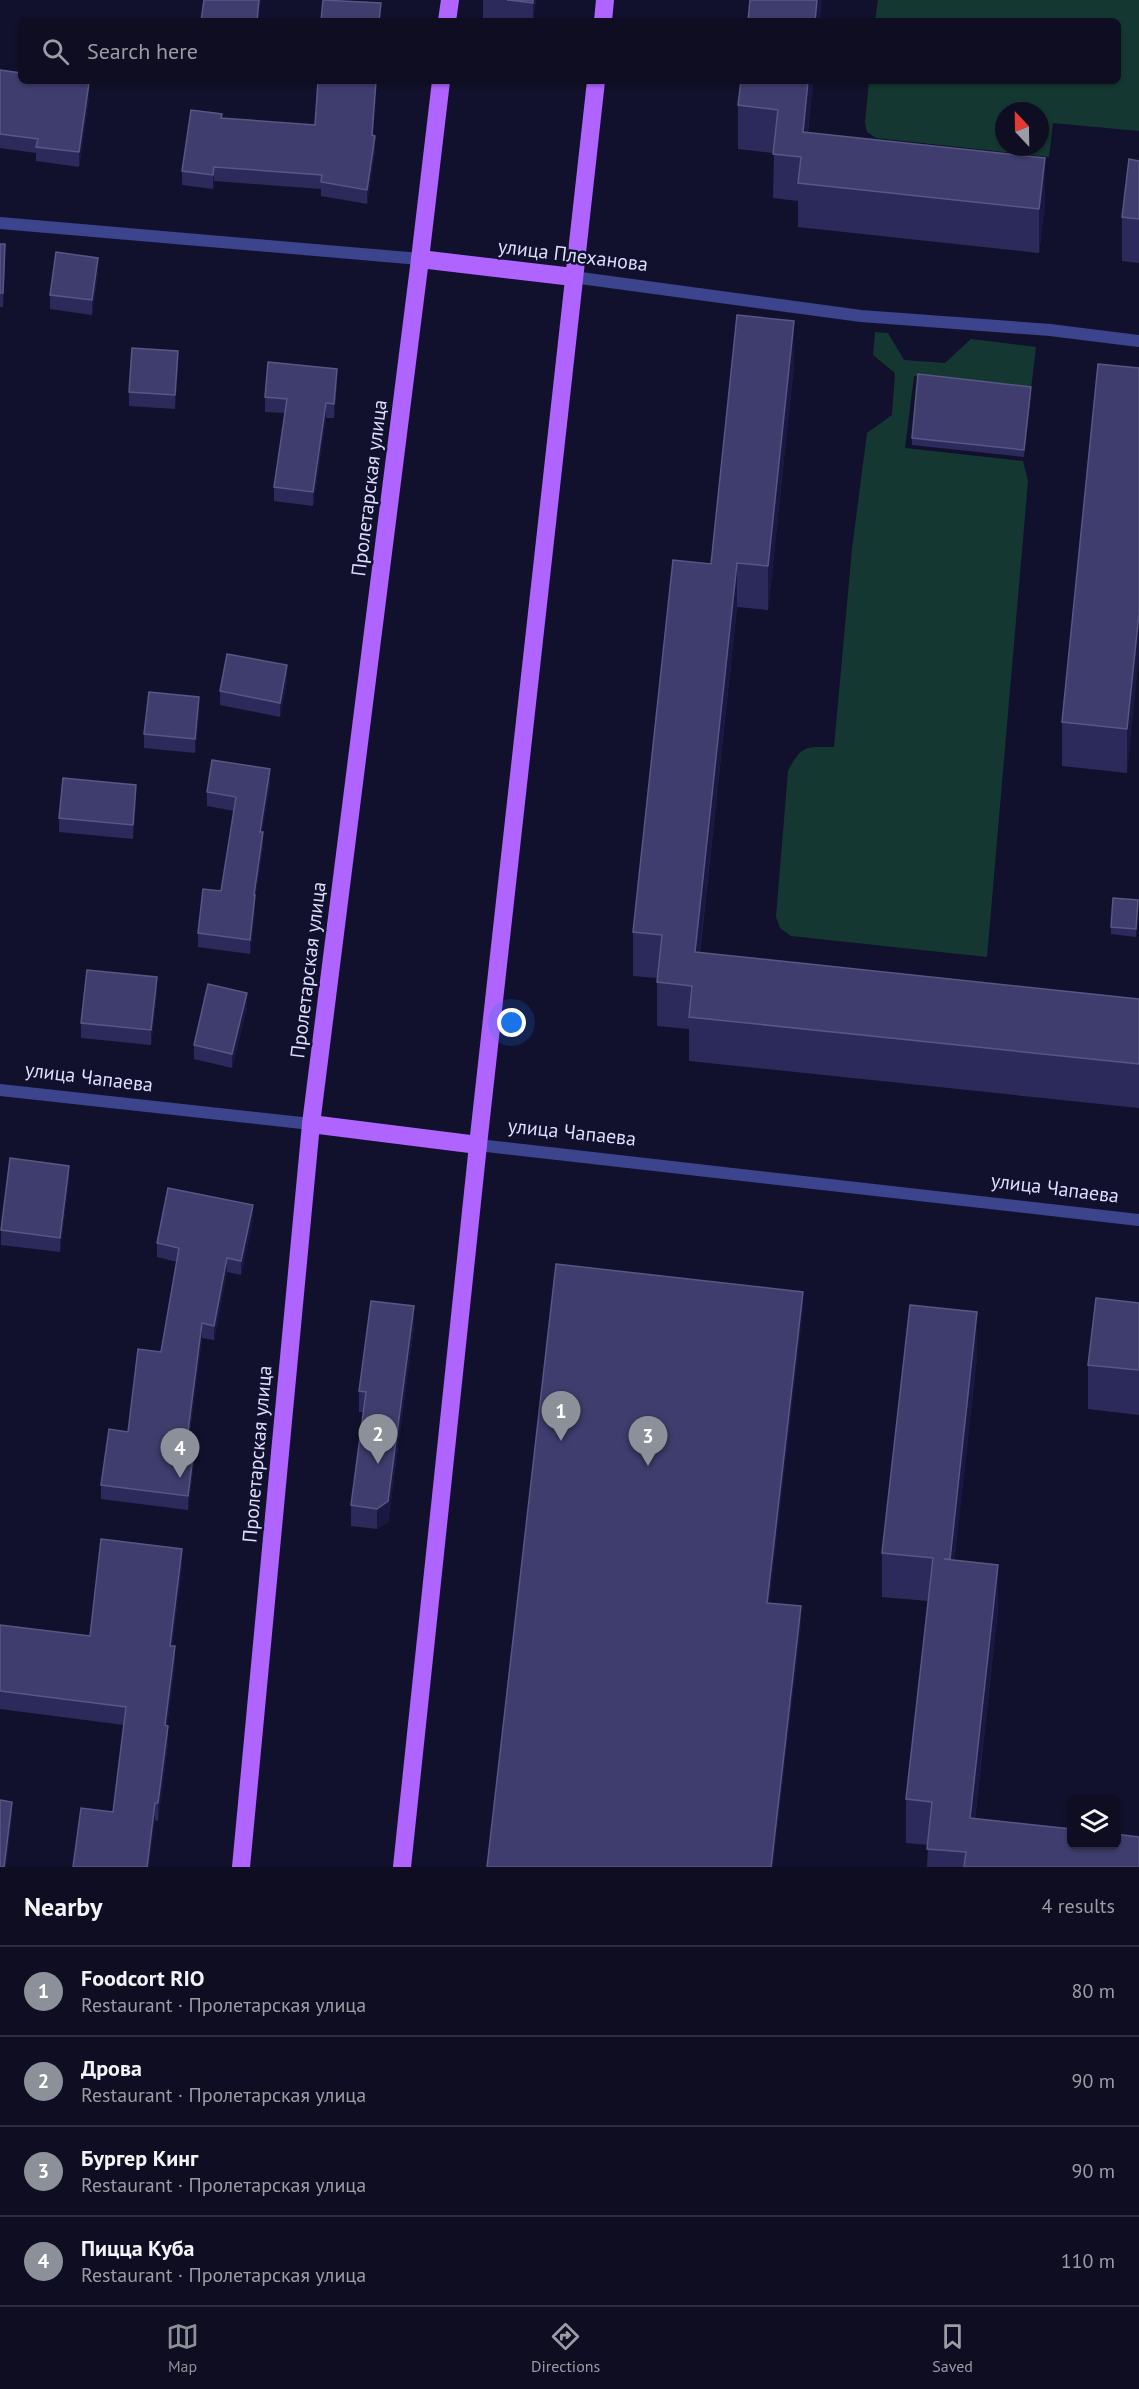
<!DOCTYPE html>
<meta charset="utf-8">
<style>
body{margin:0;font-family:"PT Sans",sans-serif;background:#17162a;color:#f1f3f6}
.controls{position:absolute;right:18px;bottom:18px;display:grid;overflow:hidden;border-radius:9px;box-shadow:0 2px 4px #0004}
.controls button{width:54px;height:54px;display:grid;place-items:center;padding:0;border:0;border-bottom:2px solid #2e2d40;background:#0e0d22;color:#f1f3f6;font:30px sans-serif}
.compass{position:absolute;left:995px;top:102px;width:54px;height:54px;border-radius:50%;background:#0e0d22;box-shadow:0 2px 4px #0004;rotate:338deg}
.you{position:absolute;left:512px;top:1023px;width:21px;height:21px;margin:-15px;border:4px solid #fff;border-radius:50%;background:#1a73e8;box-shadow:0 0 0 9px #1a73e833}
.badge{display:grid;place-items:center;width:39px;height:39px;border-radius:50%;background:#8c9099;color:#fff;font-size:20px;font-weight:700}
.pin{position:absolute;translate:-50% -50px;filter:drop-shadow(0 2px 3px #0008)}
.pin::after{content:'';position:absolute;top:32px;width:21px;height:18px;background:inherit;clip-path:polygon(0 0,100% 0,50% 100%)}
.list{margin:0;padding:0;list-style:none}
h2{display:flex;justify-content:space-between;align-items:center;height:78px;margin:0;padding:0 24px;font-size:26px}
h2 small{font-size:20px;font-weight:400;color:#9b9ca5}
.list li{display:grid;grid-template-columns:39px 1fr auto;gap:18px;align-items:center;box-sizing:border-box;height:90px;padding:0 24px;border-top:2px solid #2e2d40}
.list b{display:block;font-size:22px;white-space:nowrap}
.list p{margin:0;font-size:20px;white-space:nowrap;color:#9b9ca5}
.list em{font-size:20px;font-style:normal;color:#9b9ca5}
.icon{flex:none;width:33px;height:33px;fill:none;stroke:currentColor;stroke-width:2;stroke-linecap:round;stroke-linejoin:round}
.map{position:relative;flex:none;width:1139px;height:1867px;overflow:hidden}
.search{position:absolute;background:#0e0d22;box-shadow:0 2px 4px #0004;left:18px;right:18px;top:18px;height:66px;display:flex;align-items:center;gap:15px;box-sizing:border-box;padding:0 21px;border-radius:9px;color:#9b9ca5;font-size:22px}
.sheet{height:438px;background:#0e0d22}
nav{display:flex;justify-content:space-around;align-items:center;box-sizing:border-box;height:84px;border-top:2px solid #2e2d40;background:#0e0d22;font-size:16px;color:#9b9ca5}
nav a{display:grid;justify-items:center;gap:3px}
nav .on{color:#8c9099}
.map>svg:first-child{display:block}
.green{fill:#143831;fill-rule:evenodd}
.lines{fill:none;stroke-linecap:round;stroke-linejoin:round}
.street{stroke:#3b448d;stroke-width:12}
.primary{stroke:#af64ff;stroke-width:18}
.wall{fill:#2c2a5b}
.shaded-wall{fill:#1a1841}
.building{fill:#3f3d6d;stroke:#585684;stroke-width:1.5}
.labels{text-anchor:middle;stroke-width:5;stroke-linejoin:round;paint-order:stroke}
.street-label{font-size:20px;fill:#dddeff;stroke:#12112d}
</style>
<div class="map">
<svg width="1139" height="1867" viewBox="0 0 1139 1867">
<rect width="100%" height="100%" fill="#12112d"/>
<g class="green">
<path d="M878,0H1139V131L1053,123L1049,157L876,138L867,132L865,122L869,81H1118V21H875ZM1004,111H1040V147H1004Z"/>
<path d="M875,332L888,333L904,360L945,363L971,339L1036,347L1031,389L914,376L905,448L1023,461L1028,481L987,957L791,936L780,928L776,917L788,771C802,744 806,747 834,747L852,549L867,433L892,415L895,373L873,355Z"/>
</g>
<g class="lines">
<g class="street">
<polyline points="0,223 420,259"/>
<polyline points="573,277 861,316 1050,330 1139,341"/>
<polyline points="0,1090 311,1124"/>
<polyline points="478,1145 1139,1220"/>
</g>
<g class="primary">
<polyline points="447,21 450,0"/>
<polyline points="603,21 605,0"/>
<polyline points="420,259 573,277"/>
<polyline points="311,1124 478,1145"/>
<polyline points="241,1867 311,1124 420,259 441,81"/>
<polyline points="402,1867 478,1145 596,81"/>
</g>
</g>
<g class="wall">
<polygon points="483,0 536,0 533,21 510,21 483,18"/>
<polygon points="0,70 89,97 79,167 36,161 36,153 0,148"/>
<polygon points="813,81 808,132 1045,202 1039,253 798,227 798,201 773,198 774,153 738,149 738,105"/>
<polygon points="222,118 373,135 375,150 367,204 321,196 321,189 214,181 213,189 182,185 182,171"/>
<polygon points="1139,161 1139,263 1122,261 1122,217"/>
<polygon points="0,244 5,258 3,307 0,307"/>
<polygon points="98,272 92,315 50,309 50,295"/>
<polygon points="178,365 175,409 129,406 129,392"/>
<polygon points="794,365 768,610 737,607 700,953 1139,999 1139,1108 689,1061 689,1029 657,1026 657,978 633,976 633,932 711,564"/>
<polygon points="1139,368 1127,773 1062,766 1062,722"/>
<polygon points="337,383 334,418 326,418 313,506 274,501 274,487 285,413 265,412 265,397"/>
<polygon points="1031,394 1024,457 912,445 912,438"/>
<polygon points="287,680 280,717 220,705 220,691"/>
<polygon points="199,712 195,753 144,748 144,734"/>
<polygon points="270,784 262,832 263,846 255,898 255,910 250,954 198,947 198,933 221,891 234,811 207,806 207,792"/>
<polygon points="136,799 133,839 59,832 59,818"/>
<polygon points="1138,907 1136,937 1111,934 1111,927"/>
<polygon points="157,991 151,1045 81,1038 81,1023"/>
<polygon points="247,1007 232,1068 194,1059 194,1045"/>
<polygon points="69,1180 60,1252 1,1245 1,1230"/>
<polygon points="253,1219 241,1275 227,1272 214,1340 202,1338 189,1439 195,1454 188,1510 101,1499 101,1485 128,1432 161,1352 177,1262 157,1257 157,1243"/>
<polygon points="1139,1303 1139,1415 1088,1409 1088,1365"/>
<polygon points="414,1327 388,1522 377,1529 351,1526 351,1505 363,1412 359,1412 359,1391"/>
<polygon points="977,1357 954,1560 998,1609 975,1819 1139,1867 927,1867 928,1845 906,1843 906,1799 928,1601 882,1597 882,1553"/>
<polygon points="182,1566 172,1646 175,1664 167,1725 168,1743 158,1821 113,1812 124,1725 0,1709 0,1625 90,1636"/>
</g>
<g class="shaded-wall">
<polygon points="259,0 261,0 258,21 257,21"/>
<polygon points="533,0 536,0 533,21"/>
<polygon points="817,0 822,0 820,21 815,21"/>
<polygon points="376,81 377,81 372,149 372,135"/>
<polygon points="808,81 813,81 803,176 803,132"/>
<polygon points="89,83 89,97 79,167 79,152"/>
<polygon points="375,136 375,150 367,204 367,190"/>
<polygon points="1045,158 1045,202 1039,253 1039,209"/>
<polygon points="214,167 214,181 213,189 213,175"/>
<polygon points="5,244 5,258 3,307 3,293"/>
<polygon points="98,258 98,272 92,315 92,300"/>
<polygon points="794,321 794,365 768,610 768,566"/>
<polygon points="178,351 178,365 175,409 175,395"/>
<polygon points="337,369 337,383 334,418 334,404"/>
<polygon points="1031,387 1031,394 1024,457 1024,450"/>
<polygon points="326,403 326,418 313,506 313,492"/>
<polygon points="737,563 737,607 695,996 695,952"/>
<polygon points="1139,613 1139,657 1127,773 1127,729"/>
<polygon points="287,665 287,680 280,717 280,703"/>
<polygon points="199,697 199,712 195,753 195,739"/>
<polygon points="270,769 270,784 260,846 260,832"/>
<polygon points="136,785 136,799 133,839 133,825"/>
<polygon points="263,832 263,846 255,898 255,910 250,954 250,940 254,895"/>
<polygon points="157,977 157,991 151,1045 151,1030"/>
<polygon points="247,993 247,1007 232,1068 232,1054"/>
<polygon points="69,1166 69,1180 60,1252 60,1238"/>
<polygon points="253,1205 253,1219 241,1275 241,1261"/>
<polygon points="227,1258 227,1272 214,1340 214,1326"/>
<polygon points="803,1292 803,1312 767,1623 767,1603"/>
<polygon points="414,1306 414,1327 388,1522 377,1529 377,1509"/>
<polygon points="977,1312 977,1357 950,1603 950,1559"/>
<polygon points="202,1323 202,1338 187,1453 187,1439"/>
<polygon points="195,1440 195,1454 188,1510 188,1496"/>
<polygon points="182,1549 182,1566 170,1664 170,1646"/>
<polygon points="998,1565 998,1609 970,1862 970,1818"/>
<polygon points="801,1606 801,1627 773,1867 771,1867"/>
<polygon points="175,1646 175,1664 165,1743 165,1725"/>
<polygon points="168,1726 168,1743 158,1821 158,1803"/>
<polygon points="12,1802 12,1818 6,1867 4,1867"/>
<polygon points="155,1803 155,1821 149,1867 147,1867"/>
</g>
<g class="building">
<polygon points="204,0 259,0 257,21 201,21"/>
<polygon points="323,0 381,3 379,21 321,21"/>
<polygon points="507,0 533,0 533,3"/>
<polygon points="750,0 817,0 815,21 748,21"/>
<polygon points="0,70 21,73 21,81 76,81 89,83 79,152 36,147 38,139 0,134"/>
<polygon points="318,81 376,81 372,135 375,136 367,190 321,182 322,175 214,167 213,175 182,171 191,110 222,114 221,118 315,125"/>
<polygon points="741,81 808,81 803,132 1045,158 1039,209 798,183 801,157 773,154 778,110 738,105"/>
<polygon points="1129,159 1139,161 1139,219 1122,217"/>
<polygon points="0,244 5,244 3,293 0,293"/>
<polygon points="56,252 98,258 92,300 50,295"/>
<polygon points="737,315 794,321 768,566 737,563 695,952 1139,999 1139,1064 689,1017 692,986 657,982 662,935 633,932 673,560 711,564"/>
<polygon points="132,348 178,351 175,395 129,392"/>
<polygon points="268,362 337,369 334,404 326,403 313,492 274,487 287,399 265,397"/>
<polygon points="1098,364 1139,368 1139,613 1127,729 1062,722"/>
<polygon points="918,374 1031,387 1024,450 912,438"/>
<polygon points="227,654 287,665 280,703 220,691"/>
<polygon points="149,692 199,697 195,739 144,734"/>
<polygon points="212,760 270,769 260,832 263,832 254,895 255,895 250,940 198,933 203,889 221,891 236,797 207,792"/>
<polygon points="63,778 136,785 133,825 59,818"/>
<polygon points="1113,898 1138,900 1136,929 1111,927"/>
<polygon points="87,970 157,977 151,1030 81,1023"/>
<polygon points="208,984 247,993 232,1054 194,1045"/>
<polygon points="10,1158 69,1166 60,1238 1,1230"/>
<polygon points="168,1188 253,1205 241,1261 227,1258 214,1326 202,1323 187,1439 195,1440 188,1496 101,1485 109,1429 128,1432 138,1349 161,1352 179,1248 157,1243"/>
<polygon points="556,1264 803,1292 767,1603 801,1606 771,1867 487,1867"/>
<polygon points="1096,1298 1139,1303 1139,1370 1088,1365"/>
<polygon points="371,1301 414,1306 388,1501 377,1509 351,1505 366,1392 359,1391"/>
<polygon points="910,1305 977,1312 950,1559 944,1559 998,1565 970,1818 1071,1829 1071,1845 1116,1845 1116,1834 1139,1837 1139,1867 964,1867 966,1852 927,1849 932,1802 906,1799 933,1558 882,1553"/>
<polygon points="101,1539 182,1549 170,1646 175,1646 165,1725 168,1726 158,1803 155,1803 147,1867 73,1867 81,1808 113,1812 126,1707 0,1691 0,1625 90,1636"/>
<polygon points="0,1800 12,1802 4,1867 0,1867"/>
</g>
<g class="labels">
<g class="street-label">
<text transform="translate(573 255) rotate(7)" y="7">улица Плеханова</text>
<text transform="translate(369 488) rotate(-83)" y="7">Пролетарская улица</text>
<text transform="translate(308 970) rotate(-83)" y="7">Пролетарская улица</text>
<text transform="translate(89 1077) rotate(7)" y="7">улица Чапаева</text>
<text transform="translate(572 1132) rotate(6)" y="7">улица Чапаева</text>
<text transform="translate(1055 1188) rotate(7)" y="7">улица Чапаева</text>
<text transform="translate(257 1454) rotate(-85)" y="7">Пролетарская улица</text>
</g>
</g>
</svg>
<div class="controls">
<button><svg class="icon" aria-label="layers" viewBox="0 0 24 24"><path d="M12 4l9 5-9 5-9-5zM3 14l9 5 9-5"/></svg></button>
</div>
<svg class="compass" viewBox="-18 -18 36 36"><path d="M0-13l5 13h-10z" fill="#e53935"/><path d="M0 13l5-13h-10z" fill="#9b9ca5"/></svg>
<div class="you"></div>
<div class="pin badge" style="left:561px;top:1441px">1</div>
<div class="pin badge" style="left:378px;top:1464px">2</div>
<div class="pin badge" style="left:648px;top:1466px">3</div>
<div class="pin badge" style="left:180px;top:1478px">4</div>
<div class="search"><svg class="icon" aria-label="search" viewBox="0 0 24 24"><circle cx="10" cy="10" r="6"/><path d="M15 15l6 6"/></svg>Search here</div>
</div>
<section class="sheet">
<h2>Nearby<small>4 results</small></h2>
<ul class="list">
<li><span class="badge">1</span><div><b>Foodcort RIO</b><p>Restaurant · Пролетарская улица</p></div><em>80 m</em></li>
<li><span class="badge">2</span><div><b>Дрова</b><p>Restaurant · Пролетарская улица</p></div><em>90 m</em></li>
<li><span class="badge">3</span><div><b>Бургер Кинг</b><p>Restaurant · Пролетарская улица</p></div><em>90 m</em></li>
<li><span class="badge">4</span><div><b>Пицца Куба</b><p>Restaurant · Пролетарская улица</p></div><em>110 m</em></li>
</ul>
</section>
<nav>
<a class="on"><svg class="icon" aria-label="map" viewBox="0 0 24 24"><path d="M3 6l6-2 6 2 6-2v14l-6 2-6-2-6 2zM9 4v14M15 6v14"/></svg>Map</a>
<a><svg class="icon" aria-label="directions" viewBox="0 0 24 24"><path d="M12 3l9 9-9 9-9-9zM9 14v-3h6M13 9l2 2-2 2"/></svg>Directions</a>
<a><svg class="icon" aria-label="saved" viewBox="0 0 24 24"><path d="M7 4h10v16l-5-4-5 4z"/></svg>Saved</a>
</nav>
